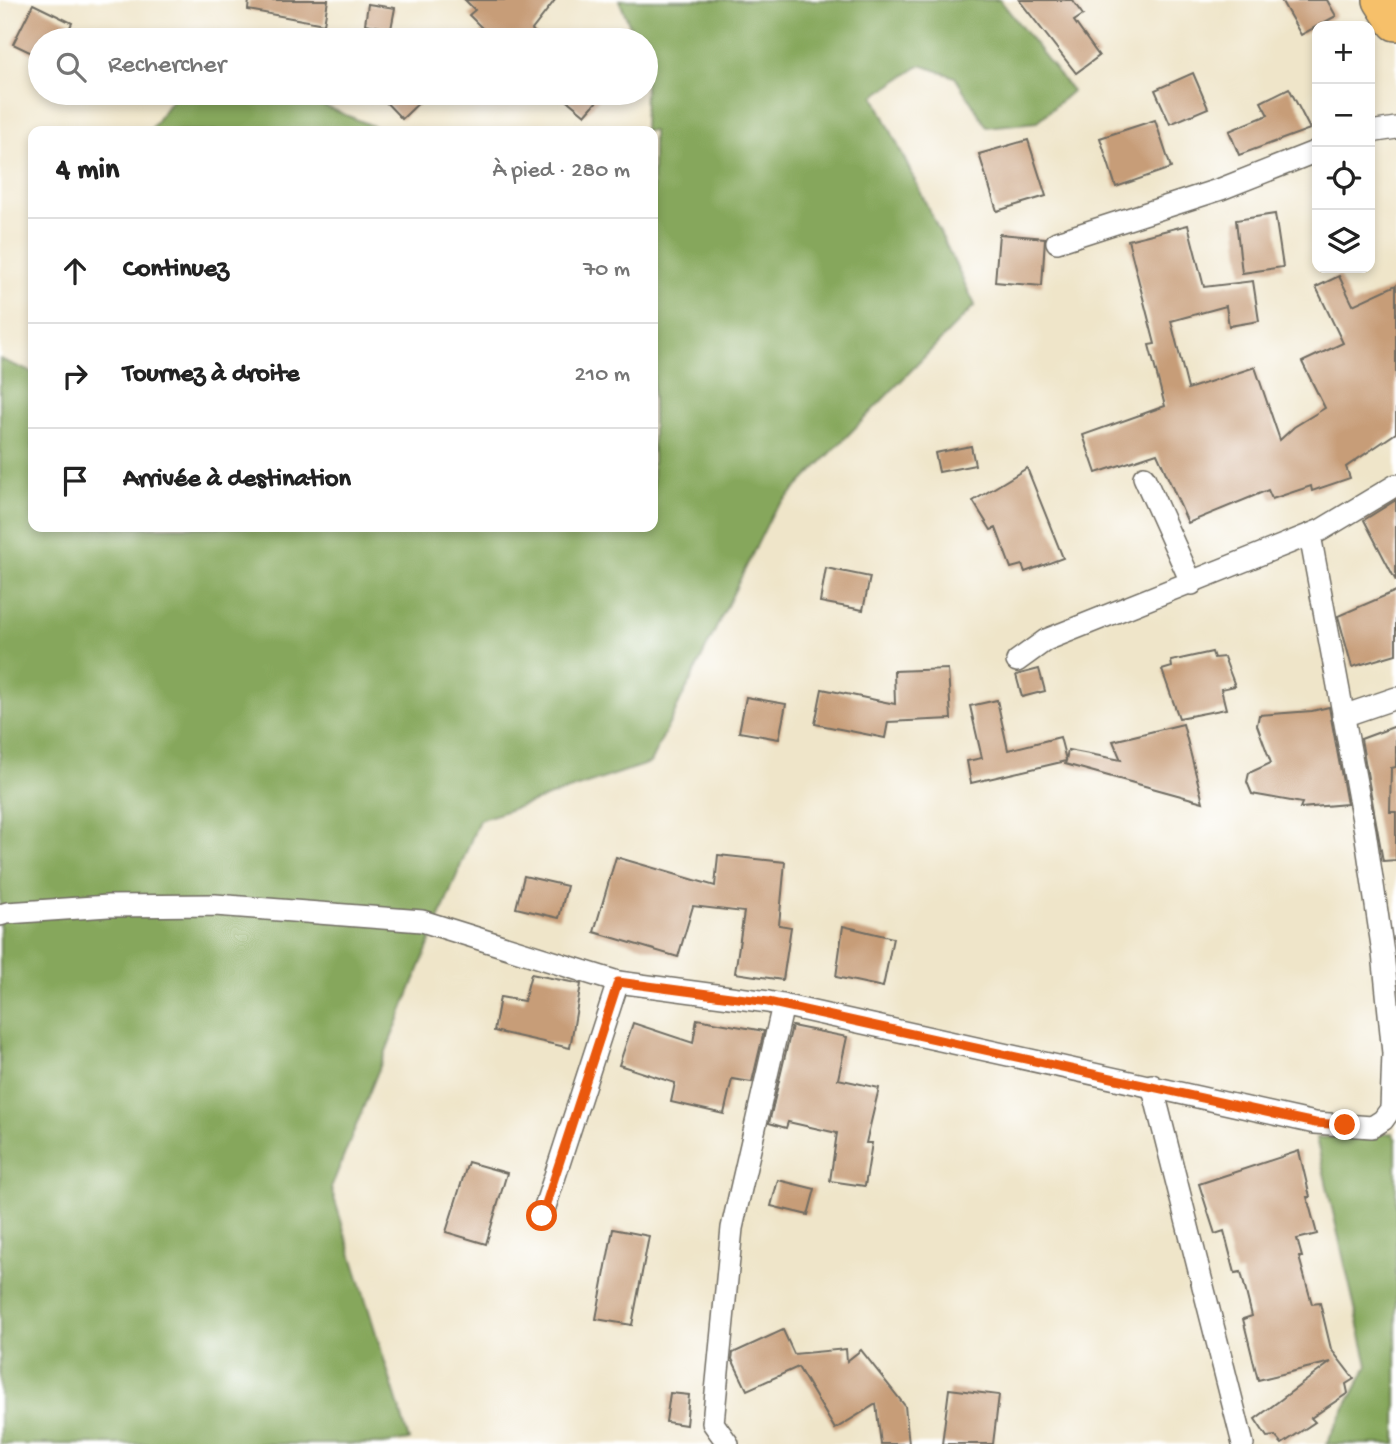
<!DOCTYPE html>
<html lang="fr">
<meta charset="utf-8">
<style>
body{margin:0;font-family:"Gochi Hand",sans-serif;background:#f2f2f2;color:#222}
.controls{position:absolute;right:21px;top:21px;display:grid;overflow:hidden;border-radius:14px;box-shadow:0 4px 10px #0003}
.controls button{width:63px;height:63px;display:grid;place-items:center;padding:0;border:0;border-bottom:2px solid #e0e0e0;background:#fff;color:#222;font:35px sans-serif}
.stop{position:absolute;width:21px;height:21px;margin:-16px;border:5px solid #ea580c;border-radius:50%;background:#fff}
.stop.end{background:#ea580c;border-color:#fff;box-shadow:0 2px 7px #0008}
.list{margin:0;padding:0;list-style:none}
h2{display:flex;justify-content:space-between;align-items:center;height:91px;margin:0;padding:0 28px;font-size:30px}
h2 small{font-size:23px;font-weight:400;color:#767676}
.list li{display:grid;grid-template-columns:46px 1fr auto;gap:21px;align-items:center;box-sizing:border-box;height:105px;padding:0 28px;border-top:2px solid #e0e0e0}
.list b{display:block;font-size:26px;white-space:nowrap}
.list em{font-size:23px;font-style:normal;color:#767676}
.icon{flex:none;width:38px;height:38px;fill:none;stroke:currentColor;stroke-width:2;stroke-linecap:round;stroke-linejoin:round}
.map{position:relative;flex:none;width:1396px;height:1444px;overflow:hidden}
.search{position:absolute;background:#fff;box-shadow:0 4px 10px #0003;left:28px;top:28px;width:630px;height:77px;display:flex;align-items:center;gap:18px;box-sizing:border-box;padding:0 24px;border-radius:38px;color:#767676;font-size:26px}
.panel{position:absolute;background:#fff;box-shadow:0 4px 10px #0003;left:28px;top:126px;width:630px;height:406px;border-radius:14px}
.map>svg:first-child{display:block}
.forest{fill:#86a75c;stroke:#586944;stroke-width:2}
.building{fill:#c79d78}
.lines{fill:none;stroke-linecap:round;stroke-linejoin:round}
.street-casing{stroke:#706c62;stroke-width:24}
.highway-casing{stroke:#706c62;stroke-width:40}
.street{stroke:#fff;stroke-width:21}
.highway{stroke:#f6c06b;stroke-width:37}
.route{stroke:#ea580c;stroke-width:9}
</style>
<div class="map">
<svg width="1396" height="1444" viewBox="0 0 1396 1444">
<rect width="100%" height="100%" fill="#fff"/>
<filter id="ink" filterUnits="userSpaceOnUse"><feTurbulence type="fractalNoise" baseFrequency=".0143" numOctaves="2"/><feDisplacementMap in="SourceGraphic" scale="14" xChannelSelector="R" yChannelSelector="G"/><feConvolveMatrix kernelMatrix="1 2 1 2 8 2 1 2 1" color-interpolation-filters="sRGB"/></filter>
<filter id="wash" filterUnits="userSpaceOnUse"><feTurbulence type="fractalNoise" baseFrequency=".00686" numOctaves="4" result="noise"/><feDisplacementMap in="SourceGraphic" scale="28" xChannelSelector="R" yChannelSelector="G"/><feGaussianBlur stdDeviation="1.57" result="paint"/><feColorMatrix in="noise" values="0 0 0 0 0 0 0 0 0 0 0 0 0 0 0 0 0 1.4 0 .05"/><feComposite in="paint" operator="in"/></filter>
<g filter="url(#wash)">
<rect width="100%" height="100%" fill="#efe5c9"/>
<g class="forest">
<polygon points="619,0 1000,0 1072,91 1037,122 987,127 955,77 921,65 874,96 975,305 773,512 650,763 479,820 331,1188 409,1440 383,1444 0,1444 0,359 33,373 33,527 653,527 653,131 644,131 646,40 636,40"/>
<polygon points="177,93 292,93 385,131 152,131 151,129"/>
<polygon points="1392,1133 1396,1140 1396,1444 1326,1444 1368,1365 1316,1138"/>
</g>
<g id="blocks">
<g class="building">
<polygon points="249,0 328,0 324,24 248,10"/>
<polygon points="465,0 555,0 532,30 543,40 474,40 484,30 469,15 475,10"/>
<polygon points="1019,0 1072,0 1083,15 1074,21 1099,56 1076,73"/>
<polygon points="1281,0 1327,0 1336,16 1301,35"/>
<polygon points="33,4 72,23 64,40 40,40 40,57 13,44"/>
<polygon points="368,4 395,8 391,29 365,24"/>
<polygon points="1193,73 1208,108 1170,124 1155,90"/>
<polygon points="1289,88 1310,129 1239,155 1229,131 1268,115 1261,102"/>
<polygon points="377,93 429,93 402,119"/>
<polygon points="558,93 604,93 585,115"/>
<polygon points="1155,120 1171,168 1116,187 1100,138"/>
<polygon points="1028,140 1046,196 997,211 979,154"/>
<polygon points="1275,214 1283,267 1242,273 1236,220"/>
<polygon points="1188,225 1204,287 1253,281 1259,321 1229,326 1226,306 1171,321 1188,389 1255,367 1280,440 1294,427 1325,408 1302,362 1343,343 1316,287 1339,276 1353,305 1396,285 1396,433 1346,467 1350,478 1312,491 1311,486 1272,499 1268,490 1188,523 1157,453 1096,473 1083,435 1165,406 1149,345 1155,344 1128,240"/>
<polygon points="999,234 1045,238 1042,286 995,282"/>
<polygon points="971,446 975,465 939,472 935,453"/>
<polygon points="1027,468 1063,558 1025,572 1022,565 1011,568 996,528 991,530 973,501"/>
<polygon points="1396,500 1396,581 1364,520"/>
<polygon points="826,568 870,577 863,610 820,602"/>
<polygon points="1396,591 1396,654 1352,667 1338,616"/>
<polygon points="1212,652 1214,658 1224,657 1235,686 1221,689 1226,709 1179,718 1162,670 1172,667 1171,661"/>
<polygon points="948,669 951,719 888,722 885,738 815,724 822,689 895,704 894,671"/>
<polygon points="1039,669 1045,691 1022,697 1016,675"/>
<polygon points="746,697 786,704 779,739 739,732"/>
<polygon points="997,700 1008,750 1060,737 1066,760 1068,750 1121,760 1113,741 1183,724 1203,802 1065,764 1066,761 971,783 967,761 982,758 970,706"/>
<polygon points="1329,707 1347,804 1300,808 1302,803 1252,794 1247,782 1249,773 1271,763 1257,725 1259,715 1312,711"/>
<polygon points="1396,726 1396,767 1391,768 1390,812 1396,812 1396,860 1383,861 1361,739"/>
<polygon points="718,855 785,862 779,925 791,927 783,980 735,973 744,912 693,906 678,957 594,932 616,857 715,886"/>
<polygon points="524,876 567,886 559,918 516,908"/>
<polygon points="843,926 893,938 883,987 836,977"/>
<polygon points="531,974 581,984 570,1048 494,1031 500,997 524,1001"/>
<polygon points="697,1019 764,1031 752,1082 732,1079 724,1114 671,1102 675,1083 619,1065 633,1023 693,1043"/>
<polygon points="792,1026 847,1037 838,1079 879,1088 866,1143 872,1143 865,1186 830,1181 837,1133 788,1122 786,1128 769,1123"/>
<polygon points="1299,1151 1310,1197 1307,1197 1317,1234 1297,1239 1302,1257 1299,1257 1312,1304 1320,1303 1331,1349 1354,1379 1346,1384 1348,1393 1311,1418 1315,1422 1282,1444 1275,1436 1267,1437 1255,1419 1331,1362 1258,1380 1243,1319 1252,1316 1241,1272 1235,1273 1224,1231 1215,1234 1199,1184"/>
<polygon points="468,1162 507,1173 486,1244 446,1232"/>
<polygon points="778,1180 815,1189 808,1215 771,1206"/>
<polygon points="613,1229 649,1236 632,1325 596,1319"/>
<polygon points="783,1330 794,1354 846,1349 847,1361 861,1350 905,1406 909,1444 881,1444 876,1404 835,1429 798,1367 747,1390 732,1359 733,1353"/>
<polygon points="949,1389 999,1395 993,1444 942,1444"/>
<polygon points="670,1393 689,1395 686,1425 666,1422"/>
</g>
</g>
</g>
<g filter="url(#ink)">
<use href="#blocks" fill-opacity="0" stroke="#706c62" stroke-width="2"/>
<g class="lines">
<g class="street-casing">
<g id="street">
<polyline points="1370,132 1396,128"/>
<polyline points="1057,242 1221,189 1317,151"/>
<polyline points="1144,477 1192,584"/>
<polyline points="1017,661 1046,640 1321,530 1396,485"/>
<polyline points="1343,716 1396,698"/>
<polyline points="0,915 7,913 108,906 215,905 422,921 618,982 768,1002 1315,1123 1372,1127 1383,1120 1391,1109 1393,1053 1383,953 1365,831 1310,535"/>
<polyline points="1152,1085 1243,1444"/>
<polyline points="542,1216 618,982"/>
<polyline points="728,1444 713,1423 732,1228 783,1005"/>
</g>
</g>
<g class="highway-casing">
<polyline id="highway" points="1382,0 1396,22"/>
</g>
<use href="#street" class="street"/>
<use href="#highway" class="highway"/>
</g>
</g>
<g class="lines" filter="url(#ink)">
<polyline class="route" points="542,1216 618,982 768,1002 1315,1123 1345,1125"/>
</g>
</svg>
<div class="controls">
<button>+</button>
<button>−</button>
<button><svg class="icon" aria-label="locate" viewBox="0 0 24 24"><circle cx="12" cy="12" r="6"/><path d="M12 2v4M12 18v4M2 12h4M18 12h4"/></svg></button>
<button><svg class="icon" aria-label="layers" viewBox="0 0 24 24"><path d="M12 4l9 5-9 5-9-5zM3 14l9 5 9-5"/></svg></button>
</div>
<div class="stop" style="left:542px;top:1216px"></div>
<div class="stop end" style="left:1345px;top:1125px"></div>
<div class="search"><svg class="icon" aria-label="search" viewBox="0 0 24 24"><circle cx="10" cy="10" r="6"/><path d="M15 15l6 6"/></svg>Rechercher</div>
<section class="panel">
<h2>4 min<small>À pied · 280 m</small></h2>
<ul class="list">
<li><svg class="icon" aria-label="ahead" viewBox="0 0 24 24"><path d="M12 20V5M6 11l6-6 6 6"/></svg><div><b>Continuez</b></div><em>70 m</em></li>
<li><svg class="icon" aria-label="right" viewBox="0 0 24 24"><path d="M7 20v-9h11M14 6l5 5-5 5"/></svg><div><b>Tournez à droite</b></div><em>210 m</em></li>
<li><svg class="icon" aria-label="arrive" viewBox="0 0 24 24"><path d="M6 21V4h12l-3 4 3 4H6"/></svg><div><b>Arrivée à destination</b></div></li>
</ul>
</section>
</div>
